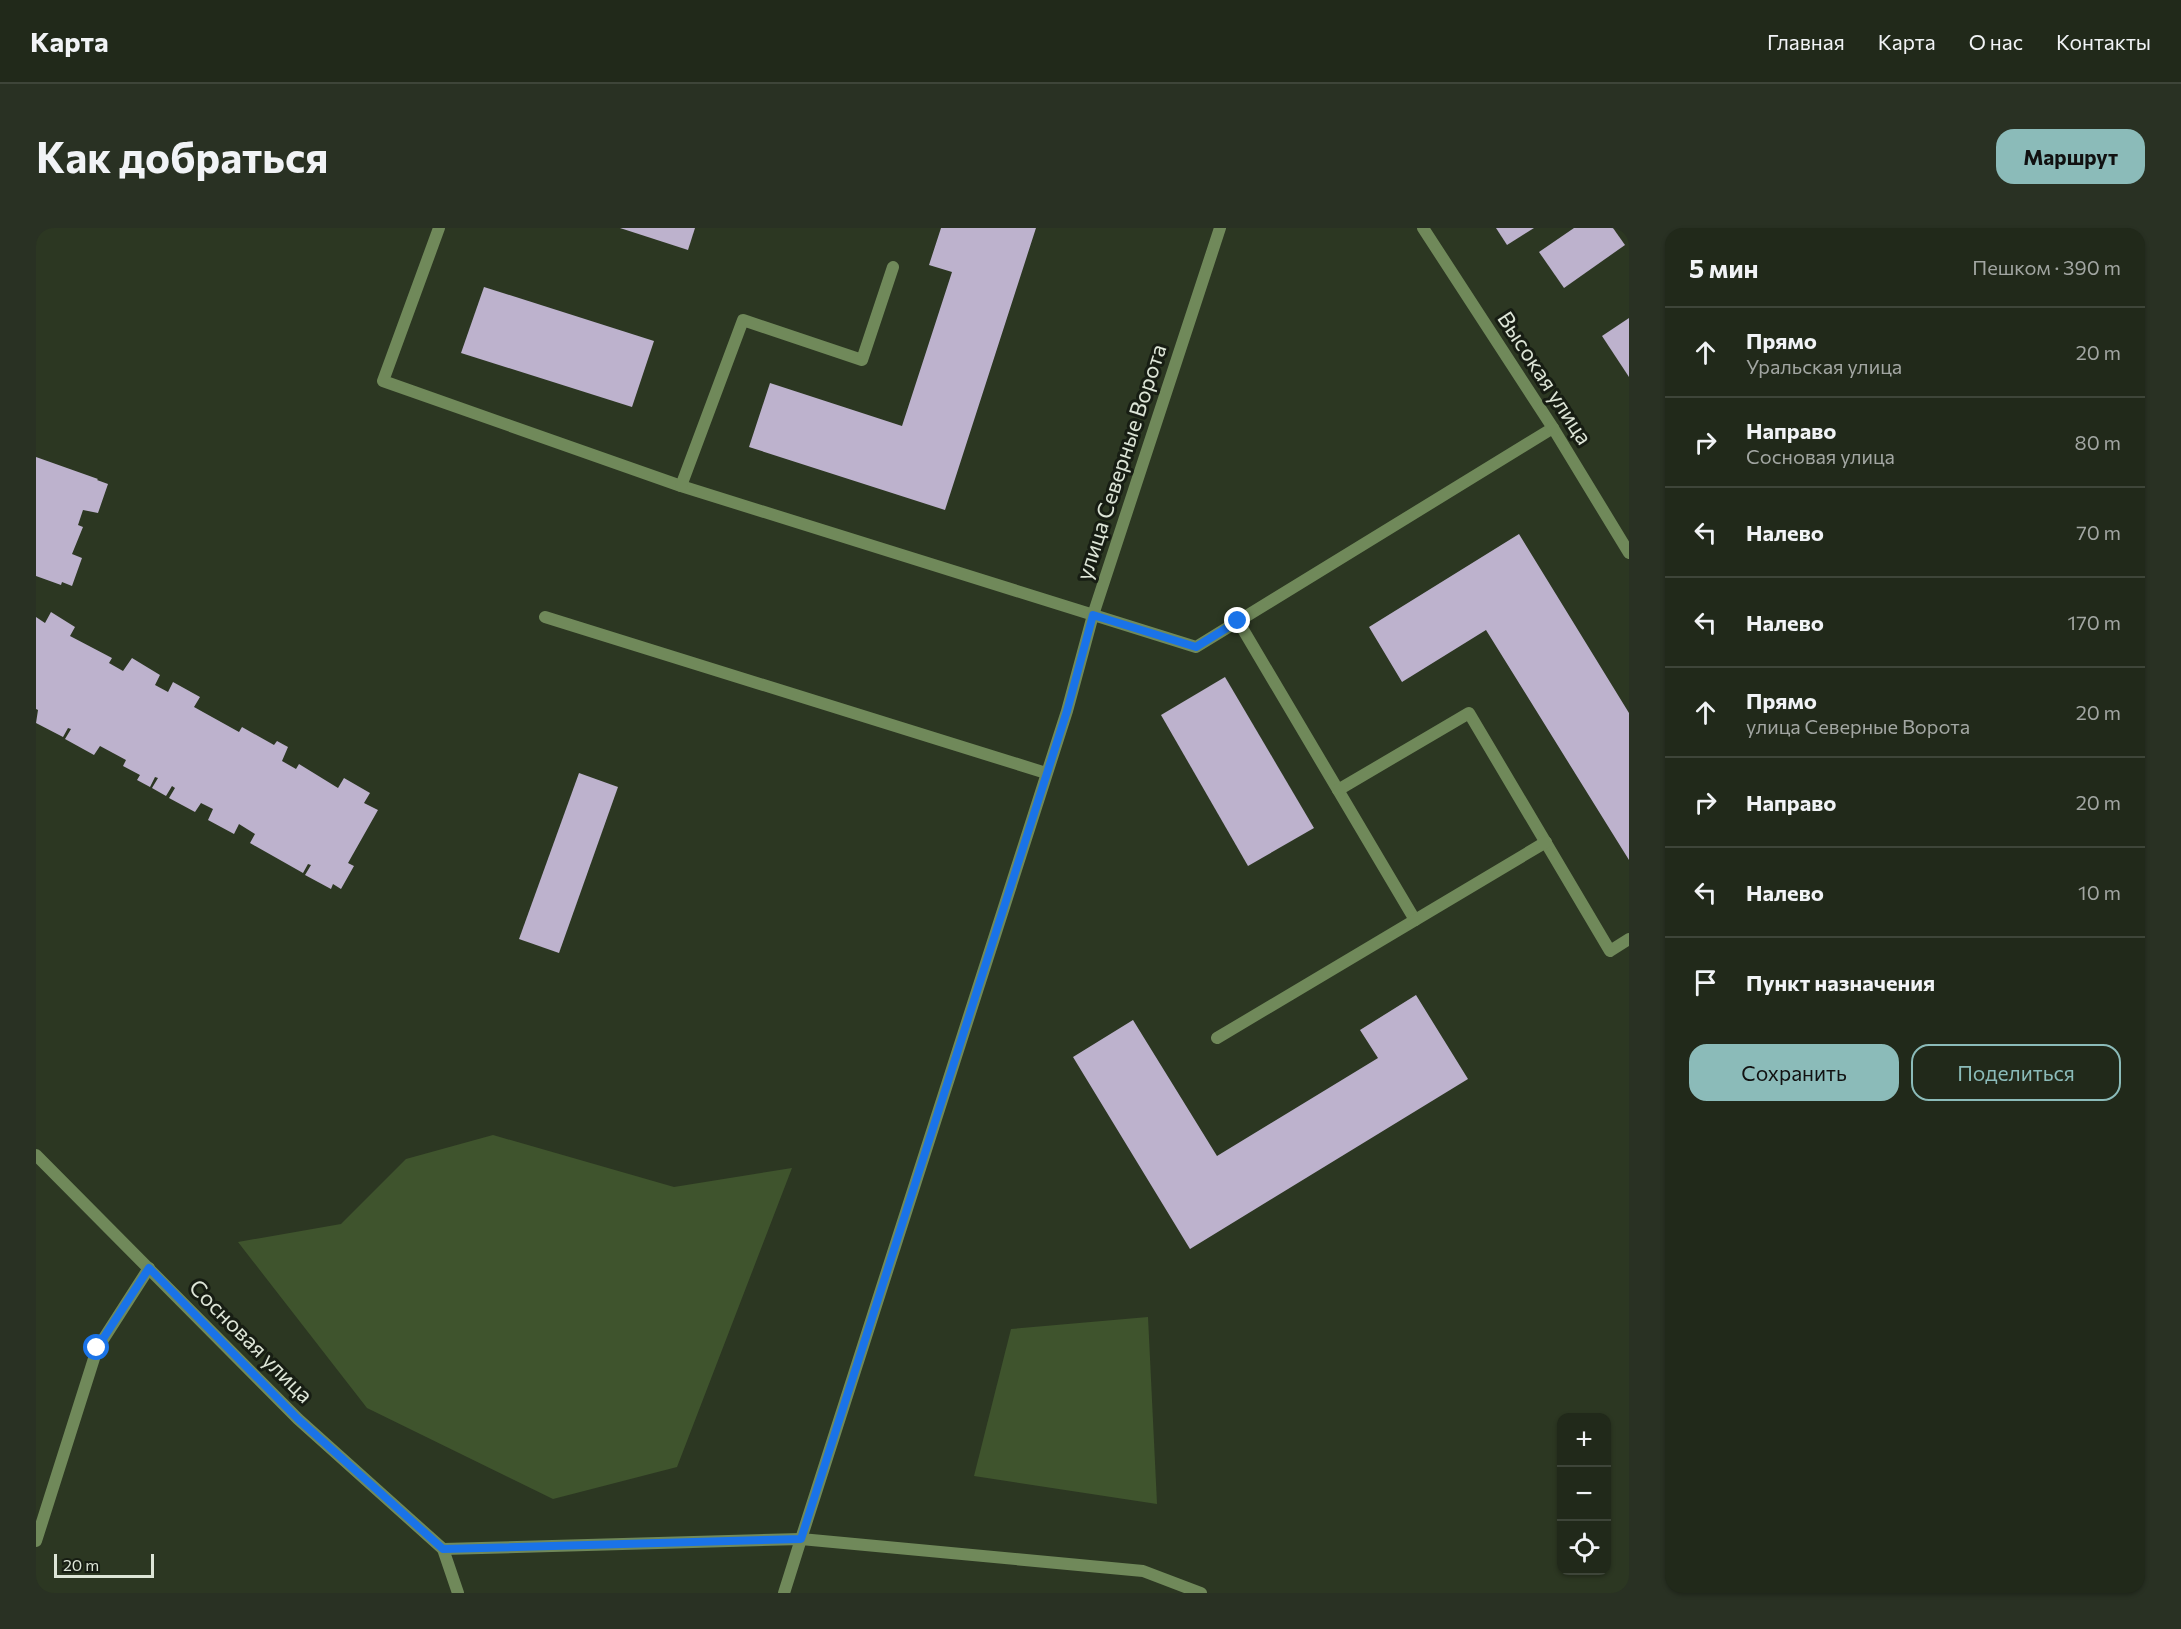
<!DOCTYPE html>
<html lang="ru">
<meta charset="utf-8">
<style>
body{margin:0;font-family:Commissioner,sans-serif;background:#293123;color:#f1f3f6}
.controls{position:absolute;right:18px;bottom:18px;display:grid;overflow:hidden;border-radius:12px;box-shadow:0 2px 4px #0004}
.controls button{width:54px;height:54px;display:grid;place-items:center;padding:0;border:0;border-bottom:2px solid #3e4539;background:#21291a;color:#f1f3f6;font:30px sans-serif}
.scale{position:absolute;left:18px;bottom:15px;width:100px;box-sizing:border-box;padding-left:6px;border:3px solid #dde5d7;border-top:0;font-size:16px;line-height:21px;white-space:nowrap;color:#dde5d7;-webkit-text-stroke:4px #171d13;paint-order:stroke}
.stop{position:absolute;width:18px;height:18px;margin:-14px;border:4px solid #1a73e8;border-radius:50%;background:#fff}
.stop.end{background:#1a73e8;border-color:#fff;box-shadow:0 2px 6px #0008}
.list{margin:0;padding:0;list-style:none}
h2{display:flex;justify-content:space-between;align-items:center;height:78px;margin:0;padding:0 24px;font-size:26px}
h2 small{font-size:20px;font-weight:400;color:#a2a6a2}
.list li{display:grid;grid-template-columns:39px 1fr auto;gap:18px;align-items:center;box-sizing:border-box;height:90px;padding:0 24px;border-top:2px solid #3e4539}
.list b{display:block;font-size:22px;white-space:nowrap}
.list p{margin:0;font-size:20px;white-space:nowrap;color:#a2a6a2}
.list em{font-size:20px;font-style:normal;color:#a2a6a2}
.actions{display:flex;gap:12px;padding:18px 24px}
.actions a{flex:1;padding:14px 0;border:2px solid #8bbbb9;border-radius:18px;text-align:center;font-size:21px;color:#8bbbb9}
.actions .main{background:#8bbbb9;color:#111}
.icon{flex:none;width:33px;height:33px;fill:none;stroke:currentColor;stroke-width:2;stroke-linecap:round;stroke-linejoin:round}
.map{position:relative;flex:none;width:1593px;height:1365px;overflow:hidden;border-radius:18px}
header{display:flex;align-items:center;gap:36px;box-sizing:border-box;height:84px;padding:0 30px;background:#21291a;border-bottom:2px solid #3e4539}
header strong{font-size:28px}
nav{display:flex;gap:33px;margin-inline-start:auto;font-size:21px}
.intro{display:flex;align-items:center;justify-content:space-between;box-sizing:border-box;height:144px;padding:0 36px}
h1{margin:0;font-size:42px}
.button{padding:15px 27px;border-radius:18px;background:#8bbbb9;color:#111;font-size:21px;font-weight:700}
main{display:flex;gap:36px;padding:0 36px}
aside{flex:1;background:#21291a;border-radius:18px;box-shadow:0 2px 4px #0004}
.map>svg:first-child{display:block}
.green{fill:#3f542d}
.building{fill:#bdb2cd}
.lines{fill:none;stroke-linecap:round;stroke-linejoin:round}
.lane{stroke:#70895a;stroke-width:12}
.street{stroke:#70895a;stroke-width:12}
.route{stroke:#1a73e8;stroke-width:8}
.labels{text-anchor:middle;stroke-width:6;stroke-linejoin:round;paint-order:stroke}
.street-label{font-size:22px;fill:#dde5d7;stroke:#171d13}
</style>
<header>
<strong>Карта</strong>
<nav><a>Главная</a><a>Карта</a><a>О нас</a><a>Контакты</a></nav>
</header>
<div class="intro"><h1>Как добраться</h1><a class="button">Маршрут</a></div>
<main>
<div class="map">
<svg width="1593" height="1365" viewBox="0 0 1593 1365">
<rect width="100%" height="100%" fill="#2c3722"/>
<g class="green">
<polygon points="457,907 638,959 756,940 641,1239 517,1271 331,1180 202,1014 305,996 370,931"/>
<polygon points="1112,1089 1121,1276 938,1248 975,1101"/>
</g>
<g class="building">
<polygon points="584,0 659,0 652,22"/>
<polygon points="905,0 1000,0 909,282 713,219 734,155 866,198 916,44 893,37"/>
<polygon points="1460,0 1498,0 1471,17"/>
<polygon points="1538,0 1577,0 1589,17 1528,60 1503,24"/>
<polygon points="448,59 618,113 596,179 425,125"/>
<polygon points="1593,90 1593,149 1566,108"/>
<polygon points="0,229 62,251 61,252 72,256 62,285 47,282 42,297 47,299 36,326 46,330 36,358 26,354 25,357 0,348"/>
<polygon points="1483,306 1593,485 1593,632 1450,402 1366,454 1333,399"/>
<polygon points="15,384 39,399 34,408 76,430 73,435 87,443 96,430 124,447 119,457 132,464 137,454 164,469 158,479 203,504 206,499 238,517 241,513 252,519 246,533 260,541 263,536 302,560 308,550 334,565 328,575 342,582 312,635 318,638 305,661 297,656 295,661 269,647 275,637 272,636 267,645 214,615 219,606 203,596 198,606 172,592 177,581 165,575 159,584 133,570 139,560 136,558 130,568 116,560 122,550 119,549 114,559 101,552 104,547 87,538 90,532 64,518 58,527 29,511 35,501 32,500 27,509 0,495 2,482 0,481 0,389 9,395"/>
<polygon points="1189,449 1278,600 1212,638 1125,487"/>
<polygon points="543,545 582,559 523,725 483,711"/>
<polygon points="1380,767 1432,851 1154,1021 1037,829 1097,792 1181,928 1342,830 1324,802"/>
</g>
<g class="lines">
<g class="lane">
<polyline points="509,389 1010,545"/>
<polyline points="1202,393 1379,692"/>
<polyline points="1302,562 1433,485 1574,723 1593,711"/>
<polyline points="1181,810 1510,614"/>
<polyline points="748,1365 765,1311"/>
</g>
<g class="street">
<polyline points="403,0 347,153 645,258 1160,419 1517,200"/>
<polyline points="1387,0 1517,200 1593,325"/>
<polyline points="645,258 707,92 826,132 857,39"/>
<polyline points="0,927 262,1191 407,1321 422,1365"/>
<polyline points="765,1311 1031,483 1057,387 1184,0"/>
<polyline points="0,1313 61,1121 113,1040"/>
<polyline points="407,1321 765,1311 1107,1343 1165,1365"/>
</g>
</g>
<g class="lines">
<polyline class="route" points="61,1120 113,1040 262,1191 407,1321 765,1311 1031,483 1057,387 1160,419 1202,393"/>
</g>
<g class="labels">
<g class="street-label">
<text transform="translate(1509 150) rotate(57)" y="8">Высокая улица</text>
<text transform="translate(1085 234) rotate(-72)" y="8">улица Северные Ворота</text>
<text transform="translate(215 1113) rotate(45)" y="8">Сосновая улица</text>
</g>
</g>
</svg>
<div class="controls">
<button>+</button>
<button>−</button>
<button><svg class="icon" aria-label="locate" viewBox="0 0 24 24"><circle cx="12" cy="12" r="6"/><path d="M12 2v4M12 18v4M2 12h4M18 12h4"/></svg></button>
</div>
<div class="scale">20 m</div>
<div class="stop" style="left:61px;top:1120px"></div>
<div class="stop end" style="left:1202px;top:393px"></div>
</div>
<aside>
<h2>5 мин<small>Пешком · 390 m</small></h2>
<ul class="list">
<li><svg class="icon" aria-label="ahead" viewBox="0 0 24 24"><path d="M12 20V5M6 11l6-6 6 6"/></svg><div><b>Прямо</b><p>Уральская улица</p></div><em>20 m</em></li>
<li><svg class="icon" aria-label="right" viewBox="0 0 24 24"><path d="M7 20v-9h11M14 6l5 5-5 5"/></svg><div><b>Направо</b><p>Сосновая улица</p></div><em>80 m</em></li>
<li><svg class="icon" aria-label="left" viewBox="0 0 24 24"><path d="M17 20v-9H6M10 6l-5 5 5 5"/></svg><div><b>Налево</b></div><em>70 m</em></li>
<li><svg class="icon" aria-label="left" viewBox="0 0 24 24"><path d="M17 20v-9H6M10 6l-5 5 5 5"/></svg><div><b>Налево</b></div><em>170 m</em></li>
<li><svg class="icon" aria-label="ahead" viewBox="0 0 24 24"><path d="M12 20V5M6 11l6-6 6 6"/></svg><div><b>Прямо</b><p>улица Северные Ворота</p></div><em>20 m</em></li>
<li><svg class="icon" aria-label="right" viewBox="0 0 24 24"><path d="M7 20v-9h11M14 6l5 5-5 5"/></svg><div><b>Направо</b></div><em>20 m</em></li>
<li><svg class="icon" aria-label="left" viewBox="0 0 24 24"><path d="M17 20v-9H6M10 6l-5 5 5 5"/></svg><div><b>Налево</b></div><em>10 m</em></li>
<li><svg class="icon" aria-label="arrive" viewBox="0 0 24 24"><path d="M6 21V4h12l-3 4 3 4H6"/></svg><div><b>Пункт назначения</b></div></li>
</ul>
<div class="actions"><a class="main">Сохранить</a><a>Поделиться</a></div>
</aside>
</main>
